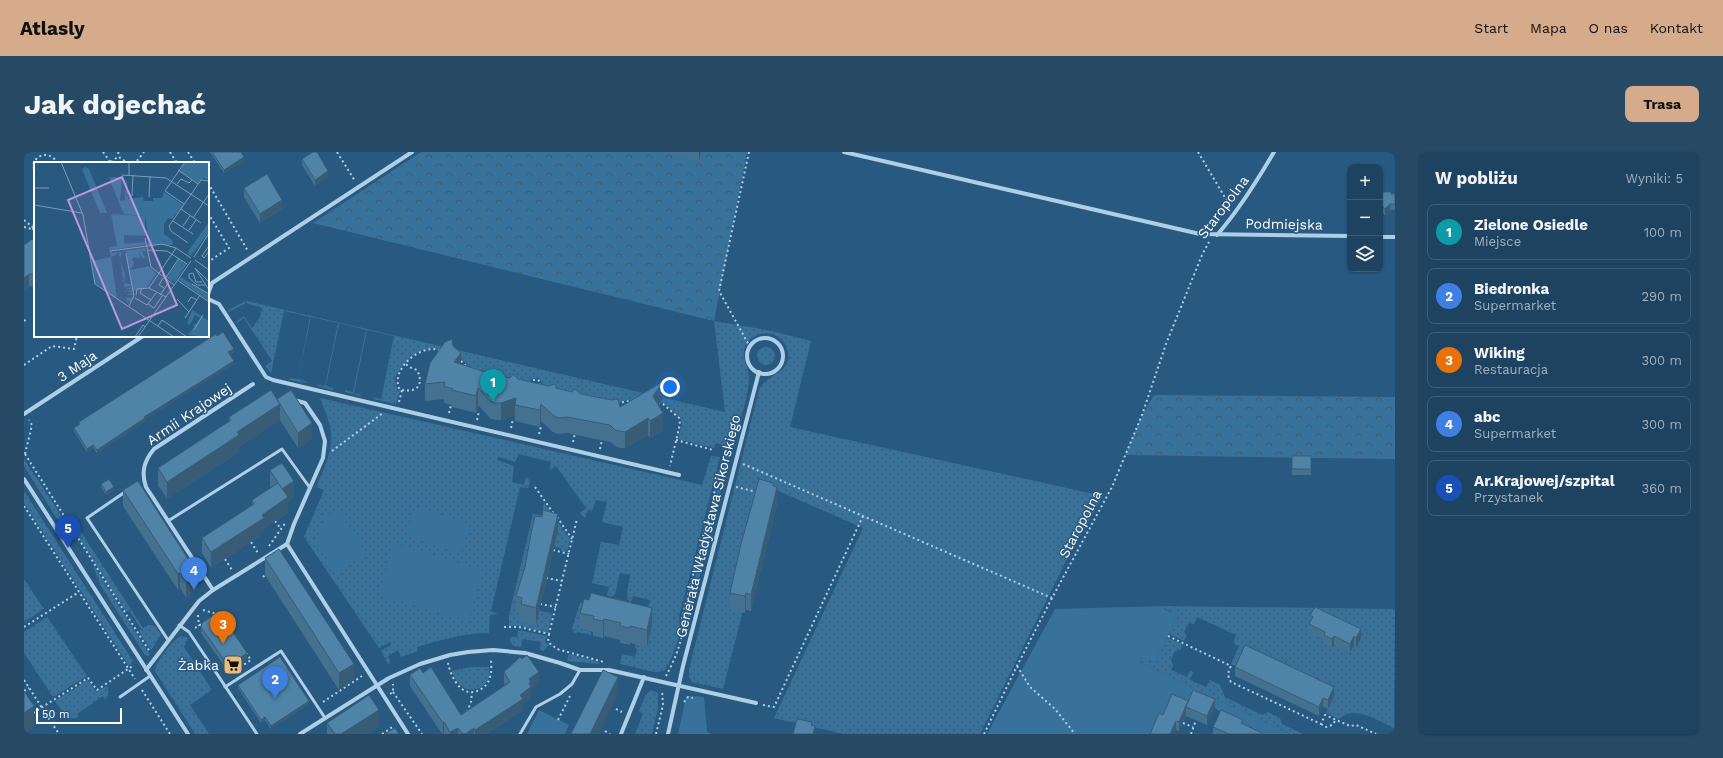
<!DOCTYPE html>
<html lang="pl">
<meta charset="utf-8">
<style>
body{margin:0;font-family:"Work Sans",sans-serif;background:#264a66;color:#f1f3f6}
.controls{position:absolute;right:12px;top:12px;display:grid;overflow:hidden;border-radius:8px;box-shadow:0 1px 3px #0004}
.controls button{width:36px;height:36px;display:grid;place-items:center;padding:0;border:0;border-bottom:1px solid #3c5c75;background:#1e4360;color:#f1f3f6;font:20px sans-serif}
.scale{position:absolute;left:12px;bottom:10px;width:86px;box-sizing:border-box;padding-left:4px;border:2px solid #fff;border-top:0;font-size:11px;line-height:14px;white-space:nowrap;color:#fff;-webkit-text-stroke:3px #285980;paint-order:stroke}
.you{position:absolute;left:646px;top:235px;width:14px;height:14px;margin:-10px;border:3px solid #fff;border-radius:50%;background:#1a73e8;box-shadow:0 0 0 6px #1a73e833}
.badge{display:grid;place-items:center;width:26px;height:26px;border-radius:50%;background:#d6ab8b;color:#fff;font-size:13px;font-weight:700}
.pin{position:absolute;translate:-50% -33px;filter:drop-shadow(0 1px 2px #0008)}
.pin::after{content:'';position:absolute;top:21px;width:14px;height:12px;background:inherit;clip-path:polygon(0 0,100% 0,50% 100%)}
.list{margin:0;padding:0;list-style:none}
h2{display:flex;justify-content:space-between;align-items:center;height:52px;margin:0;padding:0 16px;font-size:17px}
h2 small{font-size:13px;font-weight:400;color:#a1b0bd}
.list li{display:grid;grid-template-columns:26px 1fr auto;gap:12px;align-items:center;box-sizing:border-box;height:56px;margin:0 8px 8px;padding:0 8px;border:1px solid #3c5c75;border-radius:8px}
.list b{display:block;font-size:15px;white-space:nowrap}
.list p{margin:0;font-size:13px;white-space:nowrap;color:#a1b0bd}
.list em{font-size:13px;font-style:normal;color:#a1b0bd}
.icon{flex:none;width:22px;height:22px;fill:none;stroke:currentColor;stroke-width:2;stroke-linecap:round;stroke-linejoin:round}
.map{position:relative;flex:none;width:1371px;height:582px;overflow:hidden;border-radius:8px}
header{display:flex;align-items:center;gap:24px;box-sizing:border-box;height:56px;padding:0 20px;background:#d6ab8b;color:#111}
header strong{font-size:19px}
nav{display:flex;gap:22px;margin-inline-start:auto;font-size:14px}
.intro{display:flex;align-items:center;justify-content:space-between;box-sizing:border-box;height:96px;padding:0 24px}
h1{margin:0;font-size:28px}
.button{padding:10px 18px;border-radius:8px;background:#d6ab8b;color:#111;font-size:14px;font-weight:700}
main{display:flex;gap:24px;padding:0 24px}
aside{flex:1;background:#1e4360;border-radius:8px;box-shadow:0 1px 3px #0004}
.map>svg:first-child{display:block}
.grass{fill:url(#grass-dots)}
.forest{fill:url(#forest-crowns)}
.park{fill:#38729b}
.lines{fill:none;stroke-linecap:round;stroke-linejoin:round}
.path{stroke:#afcfe6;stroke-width:2;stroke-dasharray:2 3;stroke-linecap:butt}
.lane{stroke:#afcfe6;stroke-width:3}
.street{stroke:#afcfe6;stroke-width:4}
.wall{fill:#457190}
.shaded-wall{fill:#385c76}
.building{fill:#5083a8;stroke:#385c76}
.labels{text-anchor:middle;stroke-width:3;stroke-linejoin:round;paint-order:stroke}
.street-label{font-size:14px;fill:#fff;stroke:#285980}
.poi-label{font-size:14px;fill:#fff;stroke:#285980;text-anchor:end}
.inset-road{fill:none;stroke:#7e9bb3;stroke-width:1}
.view{fill:#bd96df;fill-opacity:0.15;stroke:#bd96df;stroke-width:2}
.inset-edge{fill:none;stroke:#fff;stroke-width:2}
</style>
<header>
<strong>Atlasly</strong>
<nav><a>Start</a><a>Mapa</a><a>O nas</a><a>Kontakt</a></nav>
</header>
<div class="intro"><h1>Jak dojechać</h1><a class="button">Trasa</a></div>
<main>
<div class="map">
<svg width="1371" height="582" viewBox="0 0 1371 582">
<defs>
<pattern id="grass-dots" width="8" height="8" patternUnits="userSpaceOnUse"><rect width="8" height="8" fill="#38729b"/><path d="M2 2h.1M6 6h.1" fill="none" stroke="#445b6c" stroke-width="1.8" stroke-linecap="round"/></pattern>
<pattern id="forest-crowns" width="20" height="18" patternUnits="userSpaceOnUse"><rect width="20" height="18" fill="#38729b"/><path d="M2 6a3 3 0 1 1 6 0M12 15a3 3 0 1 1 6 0" fill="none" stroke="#445b6c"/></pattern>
</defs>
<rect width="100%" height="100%" fill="#285980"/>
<g class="grass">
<path d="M222,149L701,260L690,169L748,179L787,189L766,275L1079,344L1044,405L956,582H820L750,566L839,376L750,337L699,537L668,530L665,525V517L735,238C743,220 773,222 762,194C760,188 754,184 748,182C738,180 727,183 722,193C715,205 726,216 725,228C724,247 714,275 709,294L706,295L692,291L690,296L654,287L658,272L656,266L641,252L625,245L580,252L519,234L517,229L513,226L508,227L505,230L453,222L431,201L408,196L392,201L378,214L371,225L372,234L376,239L372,252L349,247L348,245L357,247L370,184L343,178L330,241L338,243L336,244L321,240V238L329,240L342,178L315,171L302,234L310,236L308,238L294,234L293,232L301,234L314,171L287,165L274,227L283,230L281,231L266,228L265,226L274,227L286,165L260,159L247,221L241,214L248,209L220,166L213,171L212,170L220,164L228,176L236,165L238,156L222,151L205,160L204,158Z"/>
<circle cx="742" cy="204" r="9"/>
<path d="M296,246L678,333L687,304L696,305L655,465C658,484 650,503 640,519L630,520L596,512L598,502L611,505L613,497L611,496L612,492L623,495L628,472L556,477L567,480V483L554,480L552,482L549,480L548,476L556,451L560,450L622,465L626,448L609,444L607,450L604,448L603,441L606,423L596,421L591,442L587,445L583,443L585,435L568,431L577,390L595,393L599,375L578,370L583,350L572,348L568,359L564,358L561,366L556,361L562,356L532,314L525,319L527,310L495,302L491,310L475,305L473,308L490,314L488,330L500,333L502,324L506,329L504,336L496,335L467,459L474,462L466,463L465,481C440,481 417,488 393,495L394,499L377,505L374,498L364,504L367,511L364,512L357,499L367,492L366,490L355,496L280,385L300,338L292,335C299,318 309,300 307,281C306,269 300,257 296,246Z"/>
<polygon points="702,304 705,307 663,475 661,466"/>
<polygon points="0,307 50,383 33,367 0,314"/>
<polygon points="0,339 109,509 105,514 0,351"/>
<polygon points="520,351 546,387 543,400 537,399 537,396 530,395 534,379 498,462 512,473 515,459 528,461 524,481 495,474 485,474 485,463 509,362 518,363"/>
<polygon points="50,369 119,476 124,473 130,473 137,482 128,497 126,497 115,479 117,477 105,458 102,460 46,372"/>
<polygon points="68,411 126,503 124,504 121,503 77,434"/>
<polygon points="0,427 20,457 0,470"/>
<path d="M1141,454L1371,457L1370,576C1354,569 1331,552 1315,567L1302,561L1310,544L1215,515L1207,512L1215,494L1209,491L1212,483L1173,465L1170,472L1165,471L1160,480L1163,483L1160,489L1145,482L1154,463L1140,456Z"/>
<polygon points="23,465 63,524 29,545 0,501 0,480"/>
<path d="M494,478L523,484L521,490L525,493L519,499L516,497L517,490L499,487L497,495C489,495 487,493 485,485H493Z"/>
<path d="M157,484L164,486L160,495L188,538L166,553L185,582H171L131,519C131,511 149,487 157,484Z"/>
<polygon points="1143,486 1159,492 1156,498 1151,499 1147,508 1149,513 1147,518 1163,525 1166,518 1169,520 1166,528 1182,535 1186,528 1196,533 1201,545 1238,563 1244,560 1256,566 1258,572 1279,582 1266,582 1115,510 1118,505 1131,511"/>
<polygon points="545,502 576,510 575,512 543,509"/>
<path d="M447,515H465C465,518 466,522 465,525C461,537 445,542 436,533C432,530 430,524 428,519Z"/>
<path d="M64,528L72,540L83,534C85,539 85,543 81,548L79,544L53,562L55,565L45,567L42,565L31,549Z"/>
<polygon points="627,538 634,541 634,556 628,582 611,582 619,562 615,559 622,542"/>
</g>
<g class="forest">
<polygon points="397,0 723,0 690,169 289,71"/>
<polygon points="1130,243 1371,245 1371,307 1101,303 1118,263"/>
</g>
<g class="park">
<polygon points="391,355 446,372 437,401 382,384"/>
<polygon points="314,357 342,401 313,421 293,391 301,365"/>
<polygon points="370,392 459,418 444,469 355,443"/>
<polygon points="1141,454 1140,457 1154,463 1131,511 1118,505 1115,510 1266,582 1227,582 1191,556 1170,547 1130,582 963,582 1031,457"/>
<polygon points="665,544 680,545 683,580 688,582 654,582 662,545"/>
<polygon points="515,558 545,573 541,582 503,582"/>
</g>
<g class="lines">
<g class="path">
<polyline points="79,0 87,11"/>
<polyline points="94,0 96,6 104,11 113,9 120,0"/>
<polyline points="146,0 153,11"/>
<polyline points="164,0 171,11"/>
<polyline points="313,0 331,29"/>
<polyline points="725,0 695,139 726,195"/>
<polyline points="1174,0 1206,54"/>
<polyline points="87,10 95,4"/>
<path d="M11,22L9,13C13,0 28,0 33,11"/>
<polyline points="184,31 224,99"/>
<polyline points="184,61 205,96 184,110"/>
<polyline points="0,68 11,77"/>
<polyline points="0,75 11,78"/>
<polyline points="9,78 11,65"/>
<polyline points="0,169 3,167"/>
<polyline points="437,209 443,215"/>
<polyline points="0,213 28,194 50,197 53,184"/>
<polyline points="506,232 509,228 514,228 517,231 516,234"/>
<path d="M378,238C394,241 400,232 393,218L385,215L382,212"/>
<path d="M375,250L378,238L375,236C368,219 390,198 408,197C411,197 414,198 417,199"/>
<polyline points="593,251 607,249"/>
<polyline points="634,251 639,252 655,266 656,272 646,314"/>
<polyline points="425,261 427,253"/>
<polyline points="453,268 455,259"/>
<polyline points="487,276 489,267"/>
<polyline points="515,282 517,274"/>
<polyline points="652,288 689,298"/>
<polyline points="549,290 551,281"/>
<polyline points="576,297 578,288"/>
<polyline points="308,299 359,261"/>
<polyline points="1,302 126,500"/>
<polyline points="1,302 8,273 5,268"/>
<polyline points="719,312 1028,446 1088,335 1118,263 1142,192 1178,103 1185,90"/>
<polyline points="511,335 530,362"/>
<polyline points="712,335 733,340"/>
<polyline points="0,354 111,527"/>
<polyline points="533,365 548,387"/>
<polyline points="251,369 257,377"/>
<polyline points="227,390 234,401"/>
<polyline points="245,394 262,370"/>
<polyline points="529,398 545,402"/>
<polyline points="201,407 208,418"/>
<polyline points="239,425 243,421"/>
<polyline points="522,426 538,429"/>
<polyline points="516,452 532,455"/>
<polyline points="179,458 193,462"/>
<polyline points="174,463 175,474"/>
<polyline points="0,475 55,440"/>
<polyline points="480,475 495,475 525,482 553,367"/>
<polyline points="171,476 179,471"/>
<polyline points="525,482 524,490 533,497 580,510"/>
<path d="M1144,484L1207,514C1204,520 1203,524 1207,530L1297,572L1301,563L1326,574L1332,573L1352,582"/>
<path d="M424,511C427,525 438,549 457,537C461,535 465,530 466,525C468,520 467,512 467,506"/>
<polyline points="993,514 1006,535 1031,557 1051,582"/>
<polyline points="216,515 227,508 222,501"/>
<path d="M642,524C651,507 661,485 658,466L701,299L708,300"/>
<polyline points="0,528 35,582"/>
<polyline points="118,538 146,582"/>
<polyline points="0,539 5,536"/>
<polyline points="369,540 398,582"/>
<polyline points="366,542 369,540 369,532"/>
<polyline points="299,550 338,524"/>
<polyline points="660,550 664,545 669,546"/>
<polyline points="739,553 750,555 839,364"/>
<polyline points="592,557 598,560"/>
<polyline points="443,560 447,550 448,540"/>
<polyline points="9,561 64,526 73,538 110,513"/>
<polyline points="534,568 546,544"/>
<polyline points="1159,571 1169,575"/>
<polyline points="1297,572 1302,575 1308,573 1312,568"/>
<polyline points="581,579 586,582"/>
<polyline points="358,582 370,574"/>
<polyline points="632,582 639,553 638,538"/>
<polyline points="960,582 993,514 1028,446"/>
<polyline points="1167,582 1172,568"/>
</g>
<g class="lane">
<polyline points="101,340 63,366 144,488"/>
<polyline points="144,369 258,297 286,336"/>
<polyline points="155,473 165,480 233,582"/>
<polyline points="201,535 257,499 301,566"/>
<polyline points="96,545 126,524"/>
<polyline points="496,582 512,555 536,542 548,532 556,518"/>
</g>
<g class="street">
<polyline points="820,0 1176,82 1326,84"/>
<path d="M1193,83C1215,58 1233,29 1250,0"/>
<polyline points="1356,85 1371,85"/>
<polyline points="184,142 188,131 388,0"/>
<polyline points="184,147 195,152 242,225 249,228 655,323"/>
<circle cx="741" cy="204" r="18"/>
<polyline points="0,262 119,184"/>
<polyline points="0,327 164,582"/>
<polyline points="263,392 384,582"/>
<path d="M189,438L122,335C117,320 120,309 130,297L229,232"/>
<polyline points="122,518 175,449 189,438 263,392 270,372 299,306 301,289 296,273 281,251 270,248"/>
<polyline points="276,582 365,526 396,512 426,503 444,500 469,498 501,501 536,511 556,518 585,518 732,551"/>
<polyline points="597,582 620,525"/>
<polyline points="644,582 659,514 735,220"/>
</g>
</g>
<g class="wall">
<polygon points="186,0 217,0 220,9 200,21"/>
<polygon points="638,0 677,0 675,9"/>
<polygon points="278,7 304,25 291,34 278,13"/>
<polygon points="220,36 258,57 236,71 220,45"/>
<polygon points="1356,40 1371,42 1371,58 1366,58 1361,63 1357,60 1356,60"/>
<polygon points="11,88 11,135 5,134 0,138"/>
<polygon points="193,184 210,200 205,203 210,212 121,267 121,270 73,301 69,296 63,300 50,279 50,276 55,273 55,270"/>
<polygon points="429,194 437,212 461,220 557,242 596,255 640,245 634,253 639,278 626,286 624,283 601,296 596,296 591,294 586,290 543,281 534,282 529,280 517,269 516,275 491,269 491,263 477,268 471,268 466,266 454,253 452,261 428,255 428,253 420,251 420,247 401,249 401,232"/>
<polygon points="253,247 288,287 274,296 256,268 215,295 215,300 143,347 134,333 134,316 205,270 205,265"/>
<rect x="1268" y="304" width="19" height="19"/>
<polygon points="246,318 270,345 264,349 264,361 240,376 240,381 187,416 178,401 178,386 228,353 228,348 247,336 246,334"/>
<polygon points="77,332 90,338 82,343 77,335"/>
<polygon points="749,334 753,352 727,459 722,458 721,461 706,457 706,441"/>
<polygon points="99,338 173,437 162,445 156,436 154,438 99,354"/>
<polygon points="534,379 512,473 497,469 497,462 492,461 492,444"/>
<polygon points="241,406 330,528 315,538 241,423"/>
<polygon points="556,461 628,472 623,495 606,491 606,493 596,491 596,488 580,484 579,486 569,484 569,480 556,477"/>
<polygon points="1286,463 1337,486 1332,495 1330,493 1326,501 1310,493 1308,496 1300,492 1300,488 1285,481 1285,472 1286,469"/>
<polygon points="177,475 223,507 206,519 203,518 177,481"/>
<polygon points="1211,515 1310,544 1304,557 1299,555 1295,564 1211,524"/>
<polygon points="480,520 515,531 507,536 507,546 499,551 499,558 462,582 420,582 420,581 418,582 386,534 386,523 399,521 437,563 481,533 480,531"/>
<polygon points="214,533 285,552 247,577 241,568 237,571 214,536"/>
<polygon points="1164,549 1191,556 1183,573 1162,564 1162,563 1155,579 1152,578 1139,563"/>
<polygon points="303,571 355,574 343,582 303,582"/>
<polygon points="1219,572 1238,582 1189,582 1189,575"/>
</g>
<g class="shaded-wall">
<polygon points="675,0 677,0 675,9"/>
<polygon points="220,5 220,9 200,21 200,18"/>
<polygon points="304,19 304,25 291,34 291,28"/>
<polygon points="258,48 258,57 236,71 236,62"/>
<polygon points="1366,52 1366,58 1361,63 1361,57"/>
<polygon points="5,122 5,134 0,138 0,126"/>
<polygon points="210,197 210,200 204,203 204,200"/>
<polygon points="437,201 437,217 430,210"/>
<polygon points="210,209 210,212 121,267 121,270 73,301 73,298 120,265"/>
<polygon points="640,229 640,245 629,261 629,244"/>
<polygon points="454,236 454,253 452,261 452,244"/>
<polygon points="492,246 491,253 491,263 477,268 477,251"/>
<polygon points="256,252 256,268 215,295 215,300 143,347 143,330 213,280"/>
<polygon points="517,252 517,269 516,275 516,258"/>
<polygon points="639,261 639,278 626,286 626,269"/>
<polygon points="624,266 624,283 601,296 601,280"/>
<polygon points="288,271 288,287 274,296 274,281"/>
<polygon points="69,293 69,296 63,300 63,297"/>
<polygon points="270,329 270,345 264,349 264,361 240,376 240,381 187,416 187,400 238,363 258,337"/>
<polygon points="90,335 90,338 82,343 82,340"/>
<polygon points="753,335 753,352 727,459 727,443"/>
<polygon points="534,362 534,379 512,473 512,456"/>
<polygon points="156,421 156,436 154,438 154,422"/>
<polygon points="173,421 173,437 162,445 162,429"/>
<polygon points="722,441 722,458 721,461 721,444"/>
<polygon points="628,456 628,472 623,495 623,478"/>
<polygon points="580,467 580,484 579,486 579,469"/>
<polygon points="1337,477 1337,486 1332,495 1332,486"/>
<polygon points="1310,484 1310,493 1308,496 1308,487"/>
<polygon points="1330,484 1330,493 1326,501 1326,492"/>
<polygon points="223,501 223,507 206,519 206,513"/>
<polygon points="330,512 330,528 315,538 315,521"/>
<polygon points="515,520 515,531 507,536 507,546 499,551 499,558 462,582 451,582 451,578 496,543 505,527"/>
<polygon points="594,525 594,542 575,582 566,582"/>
<polygon points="1310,535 1310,544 1304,557 1304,548"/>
<polygon points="1299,546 1299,555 1295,564 1295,555"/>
<polygon points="1191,547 1191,556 1183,573 1183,564"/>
<polygon points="285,549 285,552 247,577 247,574"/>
<polygon points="1164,549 1162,555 1162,563 1155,579 1155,570"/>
<polygon points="10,554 10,576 1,582 0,582 0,561"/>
<polygon points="355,558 355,574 343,582 317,582"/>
<polygon points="241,565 241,568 237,571 237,568"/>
<polygon points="1152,569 1152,578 1150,582 1146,582"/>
<polygon points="420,570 420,581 419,582 419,571"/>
<polygon points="434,576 434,582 426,582 426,580"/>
<polygon points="450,576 450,582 441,582"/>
</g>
<g class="building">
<polygon points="188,0 217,0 220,5 200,18"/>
<polygon points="289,0 293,0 304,19 291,28 278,7"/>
<polygon points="243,22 258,48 236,62 220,36"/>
<polygon points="1356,40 1367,40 1367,42 1371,42 1371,52 1366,52 1361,57 1357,54 1356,54"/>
<polygon points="8,87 11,88 11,123 5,122 0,126 0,93"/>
<polygon points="199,180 210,197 204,200 210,209 120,265 121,266 73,298 69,293 63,297 50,276 56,272 55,270 192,182 193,184"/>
<polygon points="428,187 429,194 437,201 430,210 461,220 468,218 469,222 486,226 489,222 494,227 524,234 531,232 532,236 548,240 551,237 557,242 587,248 594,247 596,255 640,229 629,244 639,261 626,269 624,266 601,280 591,278 586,273 543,265 534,266 529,263 517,252 516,258 491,253 492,246 477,251 471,251 466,249 454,236 452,244 428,238 429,237 420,234 421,230 401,232 406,211 421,190"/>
<polygon points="247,238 256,252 213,280 215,283 143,330 134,316 207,268 205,265"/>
<polygon points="267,238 288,271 274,281 253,247"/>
<rect x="1268" y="304" width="19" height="13"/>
<polygon points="258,311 270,329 258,337 246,318"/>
<polygon points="85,327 90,335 82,340 77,332"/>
<polygon points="735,327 749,331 749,334 753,335 727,443 722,441 721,444 706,441 717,392"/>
<polygon points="114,329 173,421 162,429 156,421 154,422 99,338"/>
<polygon points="254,331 264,345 238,363 240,366 187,400 178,386 230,352 228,348"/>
<polygon points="519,358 534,362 512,456 497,452 498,446 492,444 501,415 507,382 511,364 518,365"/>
<polygon points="255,397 330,512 315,521 241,406"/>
<polygon points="567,441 628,456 623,478 606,474 606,476 596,474 597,471 580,467 579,469 569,467 570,464 556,461 560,447 565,448"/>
<polygon points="1291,455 1337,477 1332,486 1330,484 1326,492 1310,484 1308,487 1300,483 1301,480 1285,472 1289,465 1286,463"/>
<polygon points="195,459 223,501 206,513 203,512 177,475 178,471"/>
<polygon points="1221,493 1310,535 1304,548 1299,546 1295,555 1211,515"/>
<polygon points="503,503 515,520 505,527 507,530 505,531 507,535 496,543 499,547 451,578 450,576 441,582 438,581 434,576 426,580 420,570 419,571 386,523 396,516 399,521 407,515 437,563 486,530 480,520 496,505 498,507"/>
<polygon points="256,505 285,549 247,574 241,565 237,568 214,533"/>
<polygon points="579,518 594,525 566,582 547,582"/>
<polygon points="1169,538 1191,547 1183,564 1162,555"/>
<polygon points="0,539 10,554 0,561"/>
<polygon points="1148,542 1164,549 1155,570 1152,569 1146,582 1126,582 1135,561 1139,563"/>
<polygon points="345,543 355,558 317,582 311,582 303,571"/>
<polygon points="1197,558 1219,568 1217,571 1238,581 1238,582 1205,582 1189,575"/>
<polygon points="773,567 788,570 787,573 791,574 789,582 769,582"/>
<polygon points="371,576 375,582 361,582"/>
</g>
<defs>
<g id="supermarket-square" transform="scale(1)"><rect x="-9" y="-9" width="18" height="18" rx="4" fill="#edbb75" stroke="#285980"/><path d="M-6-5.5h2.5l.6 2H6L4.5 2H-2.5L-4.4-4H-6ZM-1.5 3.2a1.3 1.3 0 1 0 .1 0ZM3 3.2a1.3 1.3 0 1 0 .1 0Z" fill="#111"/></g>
</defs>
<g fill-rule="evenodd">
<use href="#supermarket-square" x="209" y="513"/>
</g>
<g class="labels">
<g class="street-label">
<text transform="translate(1199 55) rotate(-53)" y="5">Staropolna</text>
<text transform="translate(1260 72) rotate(1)" y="5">Podmiejska</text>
<text transform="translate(53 214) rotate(-34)" y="5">3 Maja</text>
<text transform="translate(165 262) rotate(-34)" y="5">Armii Krajowej</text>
<text transform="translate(1056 372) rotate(-62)" y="5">Staropolna</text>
<text transform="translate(684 374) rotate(-76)" y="5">Generała Władysława Sikorskiego</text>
</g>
<g class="poi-label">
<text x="195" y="518">Żabka</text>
</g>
</g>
<g transform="translate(10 10)">
<rect width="175" height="175" fill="#285980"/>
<path d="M75,15H88L86,39L91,38L92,19L89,18H93L92,42L85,41ZM77,52L111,54V74L90,73V82L111,80V83L76,88L78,91L88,90L86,98L91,112L90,121L97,122V124L91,125V127L97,125L98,127H91L92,130L98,128V130H92V133L98,131L99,133H92L93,136L99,135L96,140L93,138L95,141L93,140L85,91L77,95L75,85L83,84ZM175,60V70L157,94L154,92L155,88ZM111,86L112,90L108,89L111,96H108L105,90L106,96L100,95L98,98L100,100L97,108L115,104L122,112L113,125L99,129L92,90L89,89ZM145,97L149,100L146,107L149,101L153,102L141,120L138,118L139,121L133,116ZM147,115L175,133V139L145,118Z" fill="#38729b"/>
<path d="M51,5L55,7L73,51H66L48,7ZM77,95L83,137L61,121L58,99Z" fill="#38729b"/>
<path d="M151,0H175L174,18L169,16L164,21L146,9ZM93,18L94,37L109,35L110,39H119V36H128L130,30L149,43L138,57L134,56L130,62V72L138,78L139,83H113L115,79L111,54L90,52L85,41L92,40ZM158,148L175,159V175L154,173L160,165L159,162L161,163L166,156L161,153L156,163L153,161Z" fill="#38729b"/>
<path class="inset-road" d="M27,0L49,53L61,122L140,175M144,8L164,22M88,13L132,16L175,44M95,13V0M143,22L147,17L155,21L158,18M0,26H15M98,34L99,13M115,35L116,14M150,42L131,29L151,0M0,43L48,51M147,47L167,61M159,56L175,32M139,59L159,72M149,64L156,54M155,68L162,58M111,76L117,105L140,123M154,81L137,69L135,64L167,18L175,19M174,85L168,94L170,96L175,89M113,88L133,89L153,102M76,89L128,82L142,86L157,96M92,92L100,134L95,144M160,95L175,71M161,98L175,108M129,116L125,123L130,126M131,117L145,96M143,118L175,140M168,120H162L159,111L155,112V116L163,123H171M175,120L161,106L175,128M158,122L175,132M108,126L106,131L117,138M115,126L142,86M102,133L103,127L115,126L132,135M126,133L135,120M101,136L113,143L122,131M143,137L155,150M154,140L157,135L163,138M114,142L120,146L128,134M151,156L166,133M124,164L128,158L153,175M160,168L169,153M101,175L109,163L111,165M104,175L157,99"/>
<path class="view" d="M88,15L143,143L88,167L34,38Z"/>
<rect width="175" height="175" class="inset-edge"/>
</g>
</svg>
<div class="controls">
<button>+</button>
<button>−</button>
<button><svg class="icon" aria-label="layers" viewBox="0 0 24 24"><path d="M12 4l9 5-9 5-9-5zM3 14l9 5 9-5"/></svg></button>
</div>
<div class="scale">50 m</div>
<div class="you"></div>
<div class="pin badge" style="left:469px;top:250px;background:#0f9aa8">1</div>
<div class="pin badge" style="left:251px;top:547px;background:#3f7fe0">2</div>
<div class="pin badge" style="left:199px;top:492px;background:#e8710a">3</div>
<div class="pin badge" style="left:170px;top:438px;background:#3f7fe0">4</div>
<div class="pin badge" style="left:44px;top:396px;background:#1a4fb4">5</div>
</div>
<aside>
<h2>W pobliżu<small>Wyniki: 5</small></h2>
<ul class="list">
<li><span class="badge" style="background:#0f9aa8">1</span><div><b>Zielone Osiedle</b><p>Miejsce</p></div><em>100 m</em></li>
<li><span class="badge" style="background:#3f7fe0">2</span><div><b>Biedronka</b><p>Supermarket</p></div><em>290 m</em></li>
<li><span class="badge" style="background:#e8710a">3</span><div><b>Wiking</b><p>Restauracja</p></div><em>300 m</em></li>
<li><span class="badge" style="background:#3f7fe0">4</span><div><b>abc</b><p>Supermarket</p></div><em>300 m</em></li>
<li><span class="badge" style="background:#1a4fb4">5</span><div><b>Ar.Krajowej/szpital</b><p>Przystanek</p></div><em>360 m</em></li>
</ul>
</aside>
</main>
